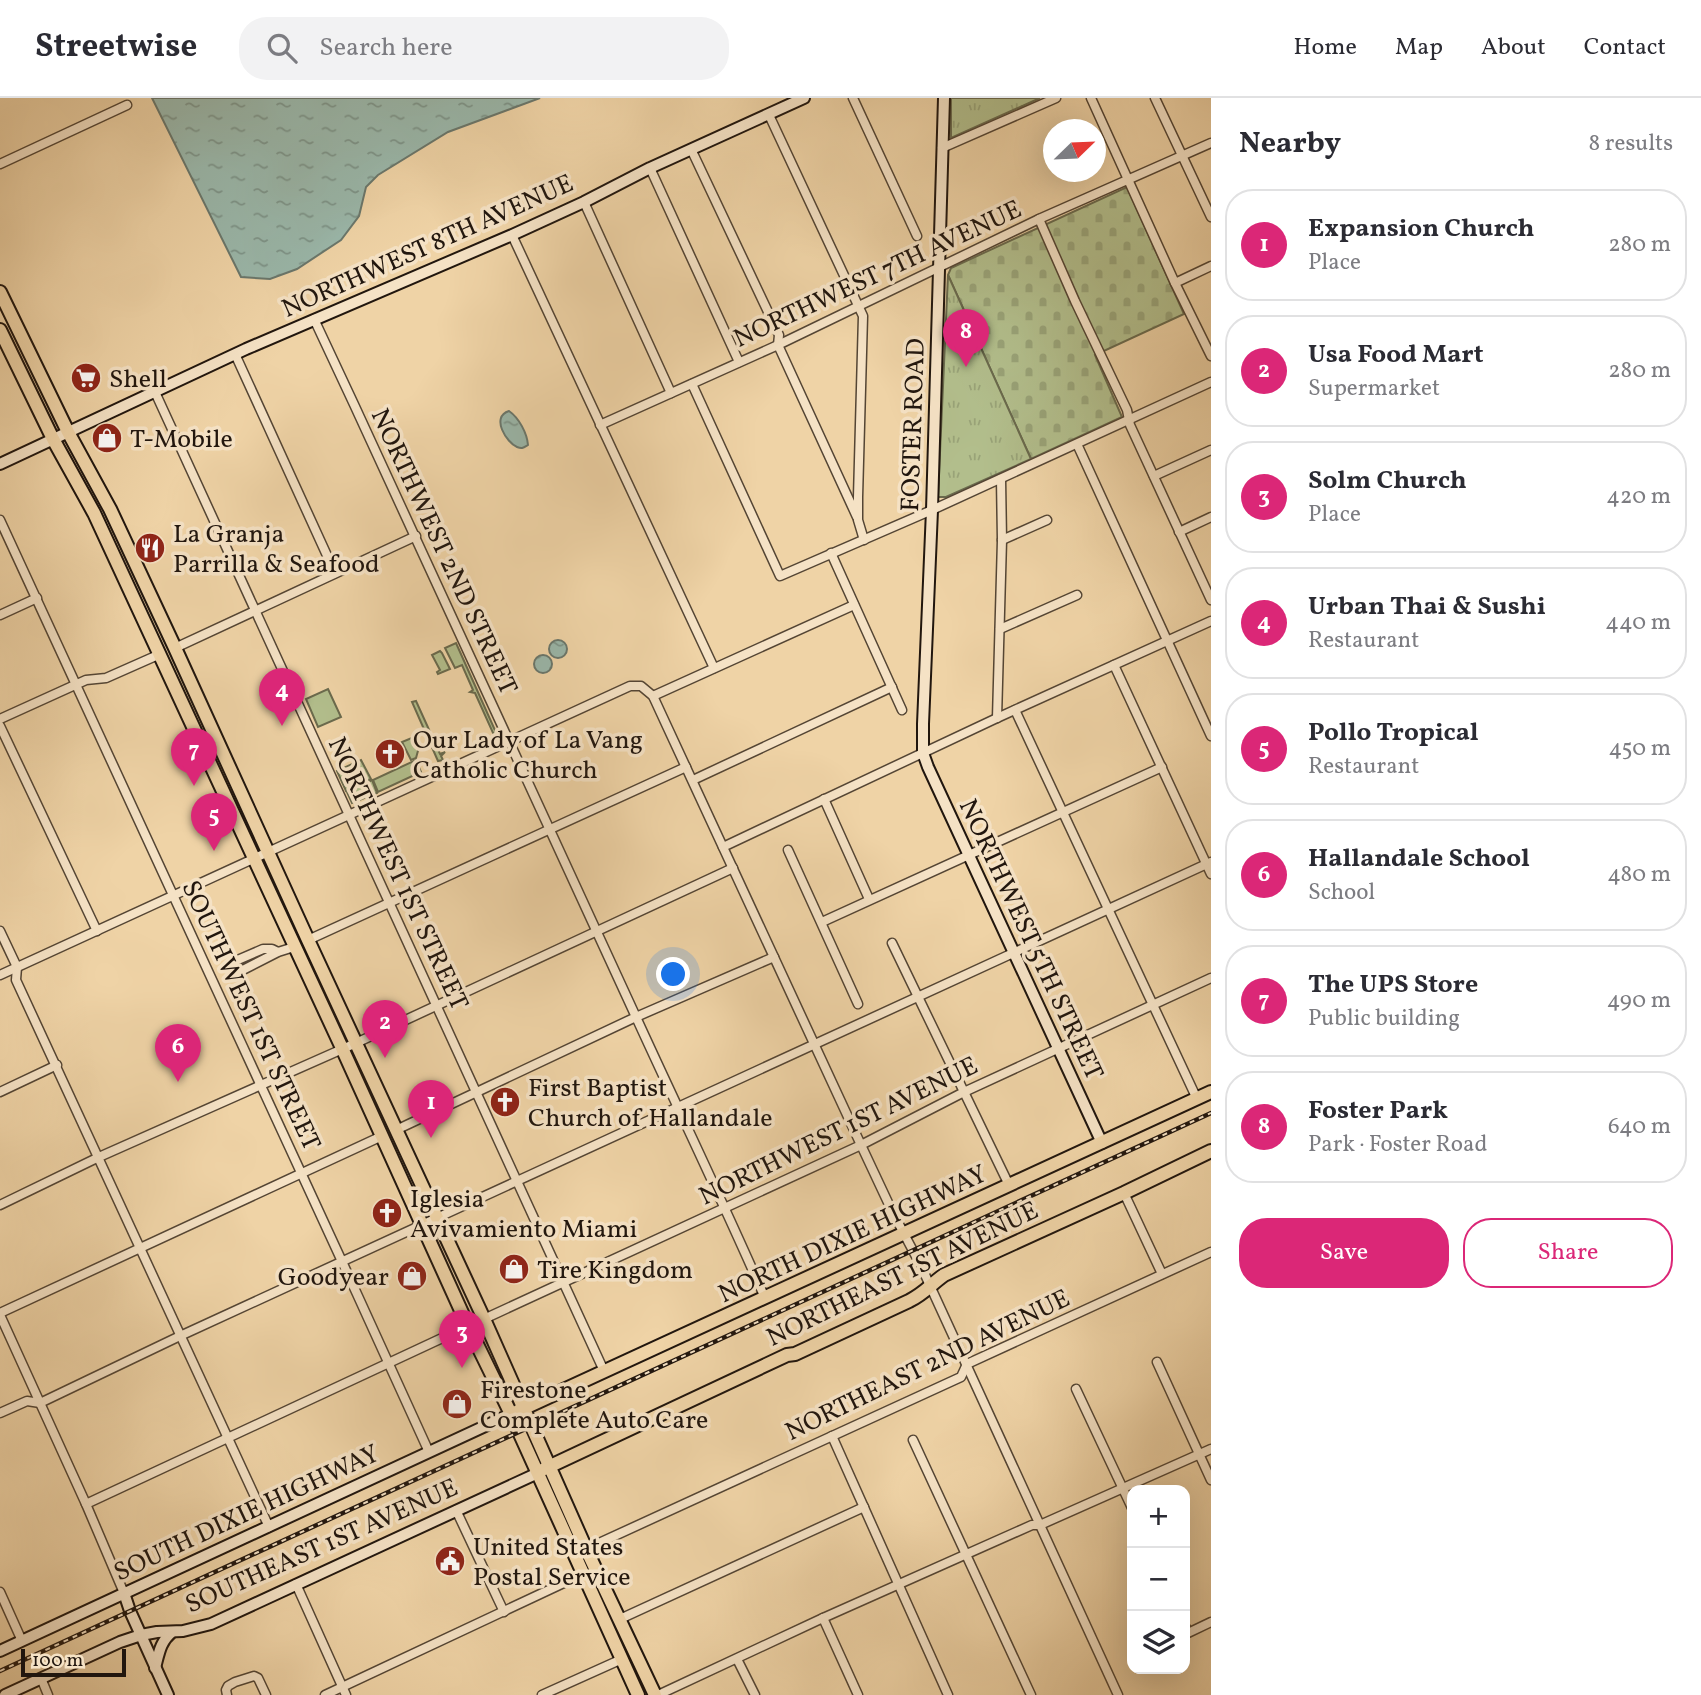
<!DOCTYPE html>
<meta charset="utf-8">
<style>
body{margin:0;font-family:Vollkorn,serif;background:#f2f2f3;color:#2b2b33}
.controls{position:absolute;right:21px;bottom:21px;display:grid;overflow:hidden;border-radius:14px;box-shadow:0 7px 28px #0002}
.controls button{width:63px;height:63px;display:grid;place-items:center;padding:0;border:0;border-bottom:2px solid #e1e1e2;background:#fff;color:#2b2b33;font:35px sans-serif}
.compass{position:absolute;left:1043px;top:21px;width:63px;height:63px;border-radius:50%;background:#fff;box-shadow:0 7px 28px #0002;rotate:67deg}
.scale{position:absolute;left:21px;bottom:18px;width:105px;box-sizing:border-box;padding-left:7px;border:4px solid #21160e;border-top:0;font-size:19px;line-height:24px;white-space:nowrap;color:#21160e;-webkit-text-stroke:5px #f5e2c5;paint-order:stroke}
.you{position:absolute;left:674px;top:877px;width:24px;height:24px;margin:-18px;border:5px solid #fff;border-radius:50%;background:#1a73e8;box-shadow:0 0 0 10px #1a73e833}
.badge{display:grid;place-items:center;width:46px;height:46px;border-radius:50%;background:#db2777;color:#fff;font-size:23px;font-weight:700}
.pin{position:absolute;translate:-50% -58px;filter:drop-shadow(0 2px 4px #0008)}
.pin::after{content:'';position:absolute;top:37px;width:24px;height:21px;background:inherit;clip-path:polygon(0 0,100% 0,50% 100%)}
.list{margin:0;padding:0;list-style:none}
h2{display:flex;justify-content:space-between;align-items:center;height:91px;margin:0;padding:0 28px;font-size:30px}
h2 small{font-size:23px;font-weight:400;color:#7c7c81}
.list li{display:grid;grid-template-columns:46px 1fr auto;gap:21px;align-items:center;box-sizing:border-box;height:112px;margin:0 14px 14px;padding:0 14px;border:2px solid #e1e1e2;border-radius:28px}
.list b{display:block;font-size:26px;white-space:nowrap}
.list p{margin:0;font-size:23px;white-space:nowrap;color:#7c7c81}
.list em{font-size:23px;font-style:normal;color:#7c7c81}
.actions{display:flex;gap:14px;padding:21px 28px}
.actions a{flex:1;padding:16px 0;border:2px solid #db2777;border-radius:28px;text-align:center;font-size:24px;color:#db2777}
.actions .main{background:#db2777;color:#fff}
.icon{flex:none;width:38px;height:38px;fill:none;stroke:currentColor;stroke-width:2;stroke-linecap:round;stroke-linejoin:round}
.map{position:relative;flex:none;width:1211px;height:1597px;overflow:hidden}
header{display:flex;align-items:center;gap:42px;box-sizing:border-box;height:98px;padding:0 35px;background:#fff;border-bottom:2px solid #e1e1e2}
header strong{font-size:33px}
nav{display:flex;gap:38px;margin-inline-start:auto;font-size:24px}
.search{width:490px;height:63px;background:#f2f2f3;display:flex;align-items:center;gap:18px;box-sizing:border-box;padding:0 24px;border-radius:28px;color:#7c7c81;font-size:26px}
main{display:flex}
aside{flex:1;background:#fff}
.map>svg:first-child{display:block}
.grass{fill:#b2be8c;stroke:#6a6a4d;stroke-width:2}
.cemetery{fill:url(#cemetery-stones);stroke:#6a6a4d;stroke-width:2}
.park{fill:url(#park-tufts);stroke:#6a6a4d;stroke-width:2}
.water{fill:url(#water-ripples);stroke:#6a776c;stroke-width:2}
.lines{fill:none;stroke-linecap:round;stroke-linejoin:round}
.street-casing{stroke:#544534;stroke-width:11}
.secondary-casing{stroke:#21160e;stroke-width:14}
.primary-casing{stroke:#21160e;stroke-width:16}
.street{stroke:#f5e2c5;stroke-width:8}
.secondary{stroke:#f5e2c5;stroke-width:10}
.primary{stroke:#efd3a6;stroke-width:12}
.rail-casing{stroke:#21160e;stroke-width:4.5}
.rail{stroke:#f5e2c5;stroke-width:2;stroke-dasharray:5;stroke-linecap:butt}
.labels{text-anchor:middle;stroke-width:7;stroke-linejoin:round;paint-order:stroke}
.street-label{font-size:26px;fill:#21160e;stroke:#f5e2c5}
.poi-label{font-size:26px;fill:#21160e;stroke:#f5e2c5;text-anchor:start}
</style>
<header>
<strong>Streetwise</strong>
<div class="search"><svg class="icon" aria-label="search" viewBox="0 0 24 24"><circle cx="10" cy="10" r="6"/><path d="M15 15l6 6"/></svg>Search here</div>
<nav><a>Home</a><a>Map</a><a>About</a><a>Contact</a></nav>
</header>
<main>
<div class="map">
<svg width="1211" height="1597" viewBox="0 0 1211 1597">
<defs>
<pattern id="cemetery-stones" width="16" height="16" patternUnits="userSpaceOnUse" patternTransform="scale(1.75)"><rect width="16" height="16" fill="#b2be8c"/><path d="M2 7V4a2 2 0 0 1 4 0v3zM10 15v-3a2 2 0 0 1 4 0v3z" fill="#99a378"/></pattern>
<pattern id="park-tufts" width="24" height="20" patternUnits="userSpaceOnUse" patternTransform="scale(1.75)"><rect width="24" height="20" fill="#b2be8c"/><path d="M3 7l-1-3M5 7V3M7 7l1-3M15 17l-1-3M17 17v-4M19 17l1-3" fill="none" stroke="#99a378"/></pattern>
<pattern id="water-ripples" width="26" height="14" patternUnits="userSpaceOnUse" patternTransform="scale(1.75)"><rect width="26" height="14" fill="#9ab7aa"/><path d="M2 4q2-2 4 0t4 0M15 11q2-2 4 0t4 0" fill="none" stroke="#7d9489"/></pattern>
</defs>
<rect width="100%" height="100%" fill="#efd3a6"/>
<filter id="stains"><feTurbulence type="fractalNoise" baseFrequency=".00286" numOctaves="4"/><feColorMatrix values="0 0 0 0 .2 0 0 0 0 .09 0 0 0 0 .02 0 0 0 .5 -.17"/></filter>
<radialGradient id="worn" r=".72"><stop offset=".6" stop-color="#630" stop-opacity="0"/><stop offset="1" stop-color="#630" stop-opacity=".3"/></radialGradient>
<g class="grass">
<polygon points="456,545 498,639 490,642 489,640 494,637 475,595 470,594 473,592 462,567 455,570 445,550"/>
<polygon points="440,553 442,555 450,571 438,576 437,574 440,572 432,557"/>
<polygon points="328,591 341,619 318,629 306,601"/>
<polygon points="416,603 440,656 445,654 441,658 443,662 438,663 412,604"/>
<polygon points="414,639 419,649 416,660 411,662 402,644"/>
<polygon points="361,662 371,681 346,693 337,673"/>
<polygon points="416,662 421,674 378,694 373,682"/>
<polygon points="372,682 377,695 352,705 347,694"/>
</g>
<polygon class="cemetery" points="1127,89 1184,216 1095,257 1122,319 1031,361 948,177 951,170"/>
<g class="park">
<polygon points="951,0 1040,0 951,40"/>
<polygon points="948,177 1031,361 946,399 938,399"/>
</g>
<g class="water">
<polygon points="152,0 540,0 448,34 378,77 366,89 359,118 341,142 297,171 270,181 241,179"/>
<path d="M509,313C519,320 527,335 528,347C523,350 522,351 517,349C507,345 490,319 509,313Z"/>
<circle cx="558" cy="551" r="9"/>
<circle cx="543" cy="566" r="9"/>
</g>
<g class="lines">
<g class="street-casing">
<g id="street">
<polyline points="853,0 917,138"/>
<polyline points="1091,0 1175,185 1211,258"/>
<polyline points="1155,0 1211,119"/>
<polyline points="769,17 863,218 858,399 858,422 864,442"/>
<polyline points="942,50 1056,0"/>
<polyline points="691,51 779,237 778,247 857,419"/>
<polyline points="0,66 127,7"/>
<polyline points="650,70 739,264"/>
<polyline points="584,104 671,295"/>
<polyline points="1039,121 1075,203 1127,312 1130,327 1211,502"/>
<polyline points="512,137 714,570"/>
<polyline points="1175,185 1211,168"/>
<path d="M314,221C423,453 530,686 636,919C679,1013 724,1106 765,1200"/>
<polyline points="235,256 335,475"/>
<polyline points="692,286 780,478 932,412 1211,284"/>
<polyline points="155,294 604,1273"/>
<polyline points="600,327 778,247 1039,121 1211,45"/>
<polyline points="1077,346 1211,638"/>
<polyline points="1154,378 1211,352"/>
<polyline points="0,422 357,1196 429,1354"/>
<polyline points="1179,434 1211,419"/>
<polyline points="1002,442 1047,422"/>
<polyline points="831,455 902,612"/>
<polyline points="0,517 37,500"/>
<polyline points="1000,531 1077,497"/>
<polyline points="175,550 416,438"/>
<polyline points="1114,567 1211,776"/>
<polyline points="653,598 854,507"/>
<polyline points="1015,612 1197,1001"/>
<polyline points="997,620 1002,442 1001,381"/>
<polyline points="0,621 86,582 106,580 158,557"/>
<polyline points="0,628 97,833"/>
<polyline points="693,682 892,589"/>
<polyline points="824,701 869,801"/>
<polyline points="723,749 997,620 1211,523"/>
<polyline points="788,752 858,906"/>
<polyline points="822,824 1162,669"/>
<polyline points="0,833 17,869 16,882 269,1429"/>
<polyline points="308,842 686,669"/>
<polyline points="892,845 1009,1087"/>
<polyline points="278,854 272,851 263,851 233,864 229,870 233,875 237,875 278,854 294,849"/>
<polyline points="0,877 630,588 641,588 653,598 665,624 861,1047 892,1113 921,1168 1118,1597"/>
<polyline points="0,994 57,967"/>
<polyline points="396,1032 636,919 774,859"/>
<polyline points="1124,1095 1162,1176"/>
<polyline points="0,1107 99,1059 356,945 733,770"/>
<polyline points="0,1215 382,1038"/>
<polyline points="0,1217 86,1406 124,1495"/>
<polyline points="484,1221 861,1047 964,994 1211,880"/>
<polyline points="1157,1264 1211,1382"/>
<polyline points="1076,1291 1132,1410"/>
<polyline points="0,1315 27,1303 40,1305 180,1238 1211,764"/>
<polyline points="832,1338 948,1597"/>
<polyline points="913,1342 1031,1597"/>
<polyline points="86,1406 468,1228"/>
<polyline points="456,1412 504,1514"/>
<polyline points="586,1451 961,1279 967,1266 1211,1154"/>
<polyline points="296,1486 346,1597"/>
<polyline points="0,1494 22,1543"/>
<polyline points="823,1520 858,1597"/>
<polyline points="620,1521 864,1409"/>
<polyline points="1185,1528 1188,1535 1211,1524"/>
<polyline points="737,1561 755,1597"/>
<polyline points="41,1580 48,1597"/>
<polyline points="227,1597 226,1592 228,1588 235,1584 254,1578 258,1580 266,1597"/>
<polyline points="325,1597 583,1476"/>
<polyline points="542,1597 622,1561"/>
<polyline points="658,1597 823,1520 1032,1427 1040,1427 1211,1351"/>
</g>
</g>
<g class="secondary-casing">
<g id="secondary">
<polyline points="944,0 932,412 923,626 923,655 928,669 1102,1045"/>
<polyline points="0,366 246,251 512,137 584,104 650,70 804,0"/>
<polyline points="124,1495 130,1513 168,1597"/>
<polyline points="0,1553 511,1316"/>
<path d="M155,1570C159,1555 160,1544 172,1534"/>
<polyline points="5,1597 120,1544 141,1537 157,1534 183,1533 211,1526 538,1375"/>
</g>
</g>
<g class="primary-casing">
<g id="primary">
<polyline points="0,194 68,334 110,411 175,550 308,842 484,1221 586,1451 655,1597"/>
<polyline points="0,232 53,341 94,415 342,950 468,1228 511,1316 638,1597"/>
<polyline points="518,1313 1211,994"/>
<path d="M544,1371L787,1257L795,1256L909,1203C925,1195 930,1187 944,1177L1124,1095L1211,1053"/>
</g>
</g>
<use href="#street" class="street"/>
<use href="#secondary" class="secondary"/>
<use href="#primary" class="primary"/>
<g class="rail-casing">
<polyline id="rail" points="0,1573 1211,1015"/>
</g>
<use href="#rail" class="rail"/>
</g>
<defs>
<g id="supermarket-disc" transform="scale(1.575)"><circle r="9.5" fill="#8f2418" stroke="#f5e2c5"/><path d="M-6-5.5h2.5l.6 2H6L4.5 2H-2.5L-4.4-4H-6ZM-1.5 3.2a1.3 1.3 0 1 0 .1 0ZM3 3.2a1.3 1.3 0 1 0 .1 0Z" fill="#fff"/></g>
<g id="shop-disc" transform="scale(1.575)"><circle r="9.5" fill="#8f2418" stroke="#f5e2c5"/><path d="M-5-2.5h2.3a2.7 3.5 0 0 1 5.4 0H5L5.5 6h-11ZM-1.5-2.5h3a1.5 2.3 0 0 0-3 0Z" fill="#fff"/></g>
<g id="restaurant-disc" transform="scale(1.575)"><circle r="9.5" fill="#8f2418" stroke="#f5e2c5"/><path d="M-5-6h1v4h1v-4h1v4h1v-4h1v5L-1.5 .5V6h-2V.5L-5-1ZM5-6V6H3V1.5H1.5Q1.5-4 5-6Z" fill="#fff"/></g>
<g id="church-disc" transform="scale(1.575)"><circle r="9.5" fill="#8f2418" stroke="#f5e2c5"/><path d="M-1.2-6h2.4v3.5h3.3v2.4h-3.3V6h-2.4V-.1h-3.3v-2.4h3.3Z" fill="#fff"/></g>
<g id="civic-disc" transform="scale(1.575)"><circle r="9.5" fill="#8f2418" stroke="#f5e2c5"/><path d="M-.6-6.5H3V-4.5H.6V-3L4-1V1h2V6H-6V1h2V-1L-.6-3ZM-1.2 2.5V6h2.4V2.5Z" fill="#fff"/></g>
</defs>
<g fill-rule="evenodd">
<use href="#supermarket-disc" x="86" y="280"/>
<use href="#shop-disc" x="107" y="340"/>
<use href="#restaurant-disc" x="150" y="450"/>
<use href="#church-disc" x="390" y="656"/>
<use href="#church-disc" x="505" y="1004"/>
<use href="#church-disc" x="387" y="1115"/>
<use href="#shop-disc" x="514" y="1171"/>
<use href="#shop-disc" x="412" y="1178"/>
<use href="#shop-disc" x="457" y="1306"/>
<use href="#civic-disc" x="450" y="1463"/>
</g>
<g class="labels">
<g class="street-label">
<text transform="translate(427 147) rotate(-24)" y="9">NORTHWEST 8TH AVENUE</text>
<text transform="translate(877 175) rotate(-25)" y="9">NORTHWEST 7TH AVENUE</text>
<text transform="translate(912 327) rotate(-88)" y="9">FOSTER ROAD</text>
<text transform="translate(445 453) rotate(65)" y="9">NORTHWEST 2ND STREET</text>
<text transform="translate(399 775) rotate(65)" y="9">NORTHWEST 1ST STREET</text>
<text transform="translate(1032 841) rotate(65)" y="9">NORTHWEST 5TH STREET</text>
<text transform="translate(252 917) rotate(65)" y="9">SOUTHWEST 1ST STREET</text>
<text transform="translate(838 1032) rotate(-26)" y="9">NORTHWEST 1ST AVENUE</text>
<text transform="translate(852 1135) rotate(-25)" y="9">NORTH DIXIE HIGHWAY</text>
<text transform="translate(902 1175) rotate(-26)" y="9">NORTHEAST 1ST AVENUE</text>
<text transform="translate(927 1266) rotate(-26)" y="9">NORTHEAST 2ND AVENUE</text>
<text transform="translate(246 1414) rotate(-25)" y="9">SOUTH DIXIE HIGHWAY</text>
<text transform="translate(321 1447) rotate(-24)" y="9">SOUTHEAST 1ST AVENUE</text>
</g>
<g class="poi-label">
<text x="109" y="289">Shell</text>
<text x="130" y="349">T-Mobile</text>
<text x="173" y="444">La Granja<tspan x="173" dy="30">Parrilla &amp; Seafood</tspan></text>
<text x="413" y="650">Our Lady of La Vang<tspan x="413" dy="30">Catholic Church</tspan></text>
<text x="528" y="998">First Baptist<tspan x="528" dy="30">Church of Hallandale</tspan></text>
<text x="410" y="1109">Iglesia<tspan x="410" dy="30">Avivamiento Miami</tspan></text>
<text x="537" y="1180">Tire Kingdom</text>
<text x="389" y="1187" text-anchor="end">Goodyear</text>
<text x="480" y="1300">Firestone<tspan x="480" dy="30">Complete Auto Care</tspan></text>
<text x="473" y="1457">United States<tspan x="473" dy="30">Postal Service</tspan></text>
</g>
</g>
<rect width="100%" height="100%" filter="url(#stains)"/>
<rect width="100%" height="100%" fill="url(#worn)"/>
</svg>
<div class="controls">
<button>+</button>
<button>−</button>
<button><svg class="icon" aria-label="layers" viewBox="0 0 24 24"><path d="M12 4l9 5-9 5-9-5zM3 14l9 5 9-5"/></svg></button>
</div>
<svg class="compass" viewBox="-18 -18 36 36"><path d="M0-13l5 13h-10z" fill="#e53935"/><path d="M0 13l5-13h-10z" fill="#7c7c81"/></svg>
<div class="scale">100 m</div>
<div class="you"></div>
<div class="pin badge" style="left:431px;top:1040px">1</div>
<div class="pin badge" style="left:385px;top:960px">2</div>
<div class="pin badge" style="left:462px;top:1270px">3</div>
<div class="pin badge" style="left:282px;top:628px">4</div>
<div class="pin badge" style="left:214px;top:753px">5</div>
<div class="pin badge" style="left:178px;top:984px">6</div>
<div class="pin badge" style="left:194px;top:688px">7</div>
<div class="pin badge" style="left:966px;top:269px">8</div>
</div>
<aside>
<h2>Nearby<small>8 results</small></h2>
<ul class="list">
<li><span class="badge">1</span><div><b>Expansion Church</b><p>Place</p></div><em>280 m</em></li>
<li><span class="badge">2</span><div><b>Usa Food Mart</b><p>Supermarket</p></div><em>280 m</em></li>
<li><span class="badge">3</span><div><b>Solm Church</b><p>Place</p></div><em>420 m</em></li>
<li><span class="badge">4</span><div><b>Urban Thai &amp; Sushi</b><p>Restaurant</p></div><em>440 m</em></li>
<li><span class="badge">5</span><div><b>Pollo Tropical</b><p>Restaurant</p></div><em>450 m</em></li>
<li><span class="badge">6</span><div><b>Hallandale School</b><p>School</p></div><em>480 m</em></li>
<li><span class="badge">7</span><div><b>The UPS Store</b><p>Public building</p></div><em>490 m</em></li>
<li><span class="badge">8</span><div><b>Foster Park</b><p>Park · Foster Road</p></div><em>640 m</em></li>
</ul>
<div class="actions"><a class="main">Save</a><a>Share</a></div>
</aside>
</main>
